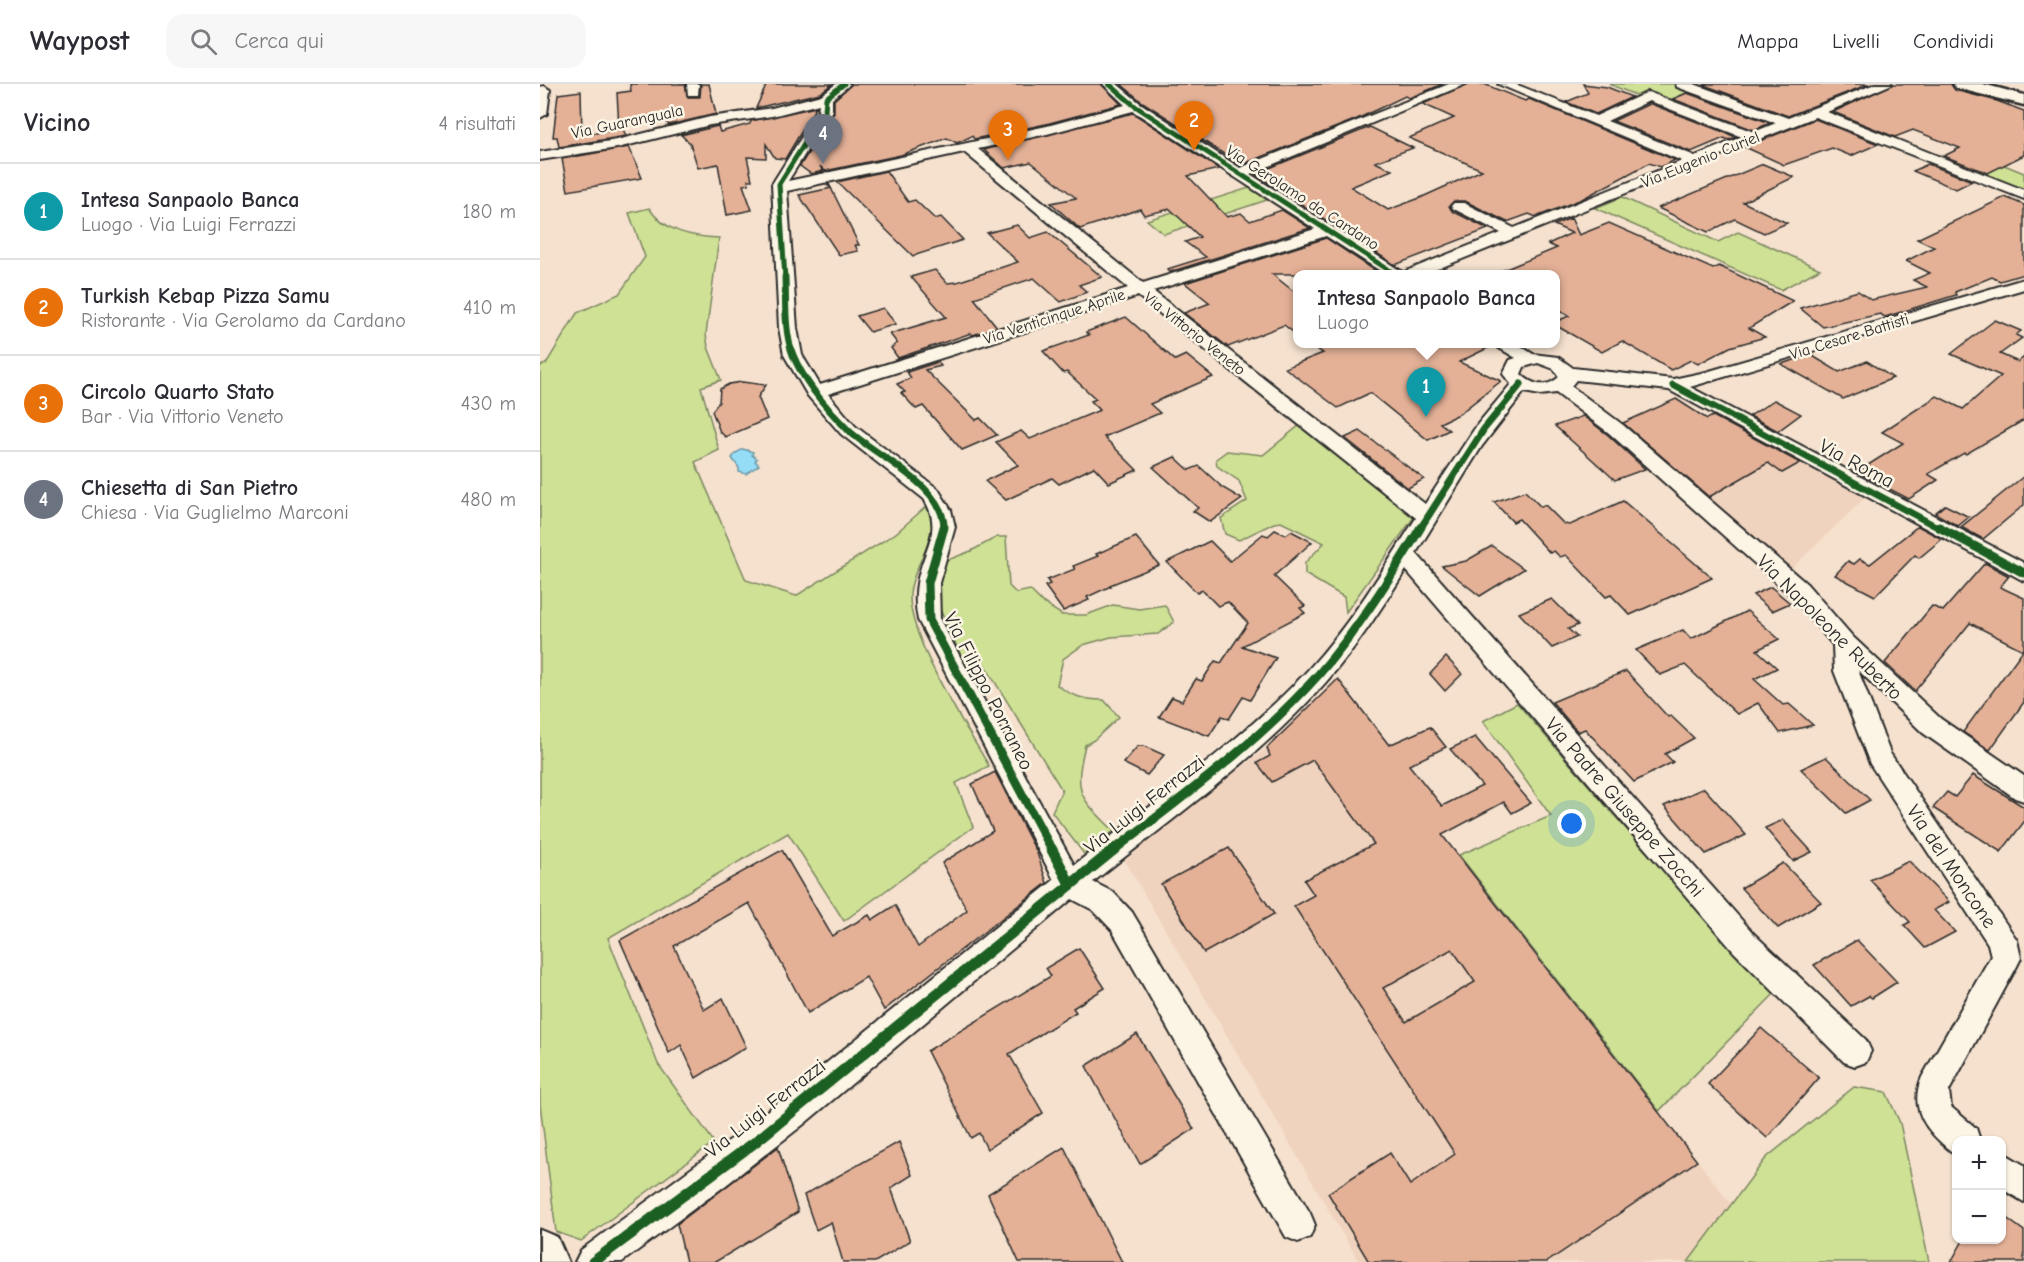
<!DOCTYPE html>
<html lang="it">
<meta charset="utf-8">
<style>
body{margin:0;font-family:"Comic Neue",sans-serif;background:#f7f7f7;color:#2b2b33}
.controls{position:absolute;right:18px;bottom:18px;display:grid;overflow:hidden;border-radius:12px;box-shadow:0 2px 4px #0004}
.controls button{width:54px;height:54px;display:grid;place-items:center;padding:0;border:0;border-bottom:2px solid #e1e1e2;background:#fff;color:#2b2b33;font:30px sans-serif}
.you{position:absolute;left:1032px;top:740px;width:21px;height:21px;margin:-15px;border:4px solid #fff;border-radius:50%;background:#1a73e8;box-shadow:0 0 0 9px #1a73e833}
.badge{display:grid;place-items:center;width:39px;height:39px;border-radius:50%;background:#0f766e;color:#fff;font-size:20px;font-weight:700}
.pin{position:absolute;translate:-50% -50px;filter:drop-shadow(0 2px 3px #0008)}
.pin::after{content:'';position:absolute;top:32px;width:21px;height:18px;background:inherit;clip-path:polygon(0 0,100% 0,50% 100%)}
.popup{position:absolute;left:753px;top:186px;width:267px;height:78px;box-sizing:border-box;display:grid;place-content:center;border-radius:12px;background:#fff;filter:drop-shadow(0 2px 4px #0005);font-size:20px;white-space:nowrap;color:#7c7c81}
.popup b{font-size:22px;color:#2b2b33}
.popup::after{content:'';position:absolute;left:50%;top:100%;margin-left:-12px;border:12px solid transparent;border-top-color:#fff}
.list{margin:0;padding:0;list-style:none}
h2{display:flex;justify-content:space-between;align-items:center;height:78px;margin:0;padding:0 24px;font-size:26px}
h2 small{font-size:20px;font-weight:400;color:#7c7c81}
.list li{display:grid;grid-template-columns:39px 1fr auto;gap:18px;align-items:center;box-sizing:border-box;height:96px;padding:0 24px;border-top:2px solid #e1e1e2}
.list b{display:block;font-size:22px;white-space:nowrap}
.list p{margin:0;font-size:20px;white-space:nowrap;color:#7c7c81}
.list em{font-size:20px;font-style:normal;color:#7c7c81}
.icon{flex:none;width:33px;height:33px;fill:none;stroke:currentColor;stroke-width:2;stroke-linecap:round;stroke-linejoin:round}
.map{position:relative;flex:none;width:1484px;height:1178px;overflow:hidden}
header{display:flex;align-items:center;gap:36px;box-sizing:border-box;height:84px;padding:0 30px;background:#fff;border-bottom:2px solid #e1e1e2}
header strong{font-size:28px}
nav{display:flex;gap:33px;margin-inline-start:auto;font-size:21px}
.search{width:420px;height:54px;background:#f7f7f7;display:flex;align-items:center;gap:15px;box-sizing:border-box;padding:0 21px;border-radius:18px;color:#7c7c81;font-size:22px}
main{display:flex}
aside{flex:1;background:#fff}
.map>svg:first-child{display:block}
.built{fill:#f0d3be}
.green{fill:#cee195;stroke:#7c8660;stroke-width:1.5}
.water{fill:#95ddf7;stroke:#6b96a5;stroke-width:1.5}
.building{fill:#e4b197;stroke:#2b2b2b;stroke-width:1.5;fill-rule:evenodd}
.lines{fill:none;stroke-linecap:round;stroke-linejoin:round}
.street-casing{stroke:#2b2b2b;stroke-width:4}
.secondary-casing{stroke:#2b2b2b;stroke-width:5}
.street{fill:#fcf5e5;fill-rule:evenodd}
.secondary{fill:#fcf5e5;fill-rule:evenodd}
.cycleway-far3-casing{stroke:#fcf5e5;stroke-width:8}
.cycleway-far2-casing{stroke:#fcf5e5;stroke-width:10}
.cycleway-far1-casing{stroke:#fcf5e5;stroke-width:13}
.cycleway-casing{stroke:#fcf5e5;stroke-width:15}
.cycleway-far3{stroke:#1b5e20;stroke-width:5}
.cycleway-far2{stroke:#1b5e20;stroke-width:7}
.cycleway-far1{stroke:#1b5e20;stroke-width:9}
.cycleway{stroke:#1b5e20;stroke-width:11}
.labels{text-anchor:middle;stroke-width:5;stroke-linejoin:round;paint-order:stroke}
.far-street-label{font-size:16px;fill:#2b2b2b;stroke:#fcf5e5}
.street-label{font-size:20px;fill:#2b2b2b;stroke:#fcf5e5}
</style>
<header>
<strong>Waypost</strong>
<div class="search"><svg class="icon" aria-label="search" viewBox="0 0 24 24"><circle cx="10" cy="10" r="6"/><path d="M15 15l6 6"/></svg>Cerca qui</div>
<nav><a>Mappa</a><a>Livelli</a><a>Condividi</a></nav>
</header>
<main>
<aside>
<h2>Vicino<small>4 risultati</small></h2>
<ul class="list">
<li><span class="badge" style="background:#0f9aa8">1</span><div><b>Intesa Sanpaolo Banca</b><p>Luogo · Via Luigi Ferrazzi</p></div><em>180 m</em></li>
<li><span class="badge" style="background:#e8710a">2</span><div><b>Turkish Kebap Pizza Samu</b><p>Ristorante · Via Gerolamo da Cardano</p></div><em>410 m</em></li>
<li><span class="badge" style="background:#e8710a">3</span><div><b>Circolo Quarto Stato</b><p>Bar · Via Vittorio Veneto</p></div><em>430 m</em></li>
<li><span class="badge" style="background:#6b7280">4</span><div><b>Chiesetta di San Pietro</b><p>Chiesa · Via Guglielmo Marconi</p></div><em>480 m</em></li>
</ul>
</aside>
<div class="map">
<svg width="1484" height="1178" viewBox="0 0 1484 1178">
<rect width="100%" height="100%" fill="#f5e1ce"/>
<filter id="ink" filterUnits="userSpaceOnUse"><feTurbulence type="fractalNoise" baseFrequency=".0167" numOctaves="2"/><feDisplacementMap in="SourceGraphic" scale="12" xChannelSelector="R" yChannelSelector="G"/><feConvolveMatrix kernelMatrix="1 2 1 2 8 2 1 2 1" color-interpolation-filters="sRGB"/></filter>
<g filter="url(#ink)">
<g class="built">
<polygon points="1176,330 1328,411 1252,484 1112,365"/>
<polygon points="798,595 891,785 919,771 1191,1120 1148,1178 819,1178 585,777 668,707 727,664"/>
</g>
<g class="green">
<polygon points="1069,0 1136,0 1153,6 1128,17 1100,13"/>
<polygon points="1452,76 1484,89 1484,109 1429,88"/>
<polygon points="709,104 727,116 624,150 607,136"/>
<polygon points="1082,113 1178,158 1198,148 1280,185 1241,206 1055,124"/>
<path d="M109,124C124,148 153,153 179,154L166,250L168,263L181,296L161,303L179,366L155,378L206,496L256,512L356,449L389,420C400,454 378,472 371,503C361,545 427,644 449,682L416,699L433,743L304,837L248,749L68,854L118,980L174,1058L41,1157L16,1148L0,1020V282L6,280L37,229L79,210L105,173L89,129Z"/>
<polygon points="760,341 874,433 806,528 804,513 765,490 765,479 784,459 741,438 734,439 699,456 685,450 681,434 707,417 699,397 677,382 676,375 687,367 723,371"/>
<path d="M457,453H466L469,502L476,509L490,506L502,518L522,531H546L573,521L599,525L625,521L634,538L618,550L571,553L543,561L523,575L517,601C533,613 545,616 564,616L579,633L554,656L545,661C533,711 540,713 574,747L544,770L512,728L522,706L442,577L430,592L394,512L405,477L431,467Z"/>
<polygon points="977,619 1101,762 1237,907 1119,1027 919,771 1011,732 943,637"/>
<polygon points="1314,1003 1346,1008 1360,1039 1389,1178 1148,1178 1226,1074"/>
</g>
<polygon class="water" points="203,365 213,368 212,371 217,375 215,377 219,381 206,390 199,388 199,384 192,374 196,369"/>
<g class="building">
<polygon points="90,0 145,0 148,13 160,13 161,0 169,0 176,30 129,41 124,36 79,43 77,9 91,7"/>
<polygon points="227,0 292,0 280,9 216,24"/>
<polygon points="312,0 561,0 581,20 506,40 434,55 432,52 417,59 407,54 361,71 285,87 280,82 283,87 271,90 260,82 294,28 294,16"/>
<polygon points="581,0 903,0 869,14 865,12 817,35 701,81 601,17"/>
<polygon points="928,0 944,0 985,17 989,15 1135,76 1121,83 1109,79 1042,115 996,133 989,130 967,138 925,117 914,117 909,122 912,127 948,145 855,181 715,90 830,43 873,64 835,78 852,86 811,103 848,126 880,114 942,86 869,54 914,34 883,20"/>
<polygon points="1043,0 1067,3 1092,13 1056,30 1026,18 1048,9"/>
<polygon points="1167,0 1329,0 1248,32 1164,1"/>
<polygon points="1354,0 1411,0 1415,6 1457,17 1484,27 1484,71 1448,89 1404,72 1420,64 1373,46 1355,53 1293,28"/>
<polygon points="41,7 42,51 83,45 86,52 19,63 17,53 13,53 18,10"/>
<polygon points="1147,9 1230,39 1214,46 1133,15"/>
<polygon points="1109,20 1111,20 1196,53 1189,56 1184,54 1151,68 1073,37"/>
<polygon points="276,23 245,75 235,74 226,60 226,74 207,73 212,96 208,96 209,100 203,101 212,126 187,131 178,80 158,84 150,59 141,51 178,42 180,48 210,40 211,37"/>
<polygon points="593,29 679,85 648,92 687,133 701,129 710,137 742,126 770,144 630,188 627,185 666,173 645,158 660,153 630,125 604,131 600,125 540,145 511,119 536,114 491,78 464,84 444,66"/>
<polygon points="1275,35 1338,60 1311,72 1292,64 1244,81 1205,63"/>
<polygon points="89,63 102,94 28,107 22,75"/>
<polygon points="1223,80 1254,93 1203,118 1247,139 1224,149 1195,135 1168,148 1118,124"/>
<polygon points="1388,80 1432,97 1416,105 1373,87"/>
<polygon points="346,87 368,118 375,116 395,135 401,133 423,156 373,172 297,98"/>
<polygon points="289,100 319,161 315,161 318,167 299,171 259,111 291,104 287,101"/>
<polygon points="1465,113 1484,121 1484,190 1460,197 1452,193 1415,208 1416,211 1345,233 1340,230 1283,243 1260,224 1318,207 1331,216 1387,203 1373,196 1390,189 1366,177 1394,163 1377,155"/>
<polygon points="1031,134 1039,151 1069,139 1173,185 1179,182 1253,217 1209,244 1225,253 1190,263 1158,280 1151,276 1131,286 1082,257 1062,268 1015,241 1015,238 1029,232 1015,224 1015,190 954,190 1017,164 1008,160 1032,149 1014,141"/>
<polygon points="477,141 490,154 508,148 562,193 539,201 547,208 521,218 494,194 434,214 457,243 433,251 431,249 358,274 351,264 357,259 350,250 406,233 371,193 395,186 407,199 417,198 478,178 447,149"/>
<polygon points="786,154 837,188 830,190 732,190 757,210 757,251 744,241 688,263 644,229 670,219 645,199"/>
<polygon points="343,224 356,240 330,248 317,232"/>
<polygon points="586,233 635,276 646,271 673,293 610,320 620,329 564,353 597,386 569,399 554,383 519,400 512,394 466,416 445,397 478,381 456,358 481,347 490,355 560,326 551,317 556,315 527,288 523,289 503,267 549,251 546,248"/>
<polygon points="1455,236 1481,247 1476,251 1482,254 1460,270 1478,278 1484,273 1484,336 1426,370 1424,369 1388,390 1398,396 1369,415 1317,388 1363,359 1342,348 1397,312 1423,325 1461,292 1411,270"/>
<polygon points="769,260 954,260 954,261 919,278 961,297 919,330 900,339 909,346 888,356 830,309 798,324 745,284 783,269"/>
<polygon points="1271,271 1299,288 1327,277 1353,294 1303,315 1241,280"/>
<polygon points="398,278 401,282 385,286 436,336 440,334 457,351 422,366 383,322 376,325 361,309 365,308 357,300 371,294 367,288"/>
<polygon points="202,298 226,301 218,313 227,335 186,353 180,348 172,327 179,318 180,305 189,300"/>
<polygon points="1136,315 1167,335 1173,332 1260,379 1242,389 1228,379 1169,413 1083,339"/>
<polygon points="1234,316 1261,330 1238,347 1210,332"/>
<polygon points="1043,332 1068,351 1105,385 1075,396 1015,342"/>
<polygon points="820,347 884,395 868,404 805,354"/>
<polygon points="635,373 649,386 659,382 683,404 702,415 670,438 653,427 658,424 613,383"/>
<polygon points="1484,392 1484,421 1443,455 1421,443"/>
<polygon points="985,407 1001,423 1005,421 1024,440 1030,441 1083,417 1172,494 1090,531 1071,511 1066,513 1026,471 1020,473 1014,467 1010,469 979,435 973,438 954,418"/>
<polygon points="1405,421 1429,433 1418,442 1395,429"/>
<polygon points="1378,442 1402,455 1379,474 1375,471 1335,512 1295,491 1308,477 1314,480 1320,475 1330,480"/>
<polygon points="735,446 746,451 751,447 772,458 734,492 765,522 760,524 765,529 702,562 736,574 710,616 703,613 689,635 682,632 669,652 619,633 632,613 642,617 656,595 662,597 675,577 681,579 708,539 688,518 678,522 662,506 657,509 627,478 670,457 690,477 723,450 728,452"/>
<polygon points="596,453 619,481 570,501 571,502 547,513 549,516 523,527 505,502 510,500 507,496 535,485 533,482 558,472 556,470"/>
<polygon points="952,462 984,485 940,512 902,482 926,477"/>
<polygon points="1445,479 1469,492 1460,503 1484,514 1484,618 1450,666 1423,648 1483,566 1430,539 1375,607 1345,579 1392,522 1403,527"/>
<polygon points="1231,503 1250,519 1232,527 1213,511"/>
<polygon points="1012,515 1038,541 1028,545 1037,553 1012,564 979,529"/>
<polygon points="1207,527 1239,555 1217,566 1237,584 1214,595 1243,621 1249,620 1273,641 1240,649 1218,619 1197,630 1145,581 1120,591 1096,566 1143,546 1151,555"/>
<polygon points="906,573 922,590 905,607 890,590"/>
<polygon points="1086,587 1128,633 1131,632 1154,654 1125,670 1133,678 1094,698 1045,645 1038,648 1012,618"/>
<path d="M798,595L849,661L890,643L906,663L869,681L902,722L942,702L910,665L935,653L991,719L972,729L964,718L902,751L1157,1077L1007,1178H829L788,1109L850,1069L870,1101L915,1070L754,822L774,811L764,796L834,760L773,676L732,698L717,679L730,672L727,664ZM912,865L935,898L866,938L843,904Z"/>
<polygon points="598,662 604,662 624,671 607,691 583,679"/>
<polygon points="1286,673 1330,716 1306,729 1261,685"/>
<polygon points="455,688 497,769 507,799 344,926 326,893 268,929 209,819 134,862 164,926 183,914 206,963 156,994 141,961 129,969 80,856 242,766 292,852 329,831 332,836 355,821 378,863 427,826 402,779 453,747 432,700"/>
<polygon points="1433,691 1484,723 1484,738 1461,768 1393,724 1407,708 1415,713"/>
<polygon points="1164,704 1206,751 1166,770 1124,722"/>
<polygon points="1243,736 1272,768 1253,777 1225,744"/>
<polygon points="689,764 734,830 664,869 621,800"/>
<polygon points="1369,777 1409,818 1394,826 1415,848 1385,864 1364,841 1370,838 1330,796"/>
<polygon points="1243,779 1281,818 1238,844 1201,804"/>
<polygon points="1317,856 1357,898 1332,914 1329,912 1311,922 1274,881"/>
<polygon points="539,864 565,904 533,924 536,928 469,970 503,1029 447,1065 439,1049 431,1054 387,967 511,892 506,884"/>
<polygon points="1221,944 1279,994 1227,1054 1168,1000"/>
<polygon points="597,950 654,1045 600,1080 546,982"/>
<polygon points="359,1058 372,1091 351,1104 370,1157 335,1178 303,1178 291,1138 276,1146 264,1111"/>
<polygon points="238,1063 258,1128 175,1178 146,1178 137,1140"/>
<polygon points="524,1063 582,1178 479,1178 448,1110"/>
<polygon points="1461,1130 1484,1147 1484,1178 1411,1178 1424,1155 1461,1155"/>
</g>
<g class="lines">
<g class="street-casing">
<g id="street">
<polygon points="147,0 159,0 158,11 148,11"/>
<path d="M296,0H310L292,15V27L248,97L507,42L585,21L563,0H577L600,19L700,84L909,0H926L710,90L861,187L863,190H845L786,152L613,207L885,420L937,341L971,300L963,290L970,276L976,274L959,264L956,260H977L993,270L1018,273L1033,284L1133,295L1166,288L1484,195V205L1150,303L1484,479V497L1129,306L1036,296L1031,302L1083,341L1267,500L1313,553L1401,635L1484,692V717L1475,714L1383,649L1318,586L1350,669L1477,856L1481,874L1476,884L1409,1007L1411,1023L1436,1044L1440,1056H1416V1069L1412,1068C1387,1048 1368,1025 1382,993L1451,872L1448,860L1330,680L1294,587L1293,561L1251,512L1069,349L1016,309L1000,311L984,308L942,362L876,469L1214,850L1326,956L1331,967L1326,978L1315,982L1304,978L1194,868L866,486C841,525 816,564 786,598C718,675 633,734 553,798L573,808L592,828L770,1129L775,1141L770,1153L758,1158L746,1153L572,846L553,826L532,815L264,1040L186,1101L82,1178H35L41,1166L202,1047L514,796L378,536C375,522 375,508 378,494C385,463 403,446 384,415L301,350L268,312L244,271L239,244L232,100L278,27L279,20L232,32L170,41L77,64L0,76V68L77,56L170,33L232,24L281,11ZM593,27L775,145L603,199L438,65L507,50ZM424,68L588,204L280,301L262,271L257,244L247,107ZM598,212L876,434C843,486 810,540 768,586C699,660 614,718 534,781L400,536L399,499L415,443L411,426L398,405L315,342L288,310ZM998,279L1014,285L1019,293C1006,305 992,301 981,290L984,283Z"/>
<path d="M958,0H975L1056,32L1108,8L1214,48L1236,39L1137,3L1136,0H1154L1248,34L1335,0H1352L1287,28L1484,106V115L1275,33L885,190H864L866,187L961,149L914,125L911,122L914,119H924L974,144L1142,77ZM1109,17L1202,53L1155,72L1067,37Z"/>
<polygon points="4,2 10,6 7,30 0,34 0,3"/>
<polygon points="1462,1068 1484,1081 1484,1118 1462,1105"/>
</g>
</g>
<g class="secondary-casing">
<g id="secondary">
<polygon points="1413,0 1443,0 1484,11 1484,21 1416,4"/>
<polygon points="0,1146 17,1153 28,1178 0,1178"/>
</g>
</g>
<use href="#street" class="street"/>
<use href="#secondary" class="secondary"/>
<g class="cycleway-far3-casing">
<g id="cycleway-far3">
<polyline points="569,0 595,22 855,190"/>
<polyline points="245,195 239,100 285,27 286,14 304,0"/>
</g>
</g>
<g class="cycleway-far2-casing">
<g id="cycleway-far2">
<path d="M245,193C246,218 244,248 253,271C264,298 288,326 308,346C335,372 406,402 404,445"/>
<polyline points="1133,301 1401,445"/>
<polyline points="880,445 944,345 981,300"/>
</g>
</g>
<g class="cycleway-far1-casing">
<g id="cycleway-far1">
<polyline points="404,443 388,499 389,536 512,766"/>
<polyline points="1399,443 1484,489"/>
<path d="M574,766C645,711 720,657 779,590C818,545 850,494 881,443"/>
</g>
</g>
<g class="cycleway-casing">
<g id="cycleway">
<polyline points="511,764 530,800"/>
<polyline points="53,1178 214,1059 576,764"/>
</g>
</g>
<use href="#cycleway-far3" class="cycleway-far3"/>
<use href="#cycleway-far2" class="cycleway-far2"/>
<use href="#cycleway-far1" class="cycleway-far1"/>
<use href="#cycleway" class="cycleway"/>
</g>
</g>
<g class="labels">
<g class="far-street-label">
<text transform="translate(87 37) rotate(-12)" y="6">Via Guaranguala</text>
<text transform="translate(1160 75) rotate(-22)" y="6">Via Eugenio Curiel</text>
<text transform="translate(763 113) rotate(33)" y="6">Via Gerolamo da Cardano</text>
<text transform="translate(514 232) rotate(-18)" y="6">Via Venticinque Aprile</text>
<text transform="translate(655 249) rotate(38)" y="6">Via Vittorio Veneto</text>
<text transform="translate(1309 252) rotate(-17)" y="6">Via Cesare Battisti</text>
</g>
<g class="street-label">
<text transform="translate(1317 379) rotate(28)" y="7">Via Roma</text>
<text transform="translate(1290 543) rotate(45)" y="7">Via Napoleone Ruberto</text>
<text transform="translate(449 607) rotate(63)" y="7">Via Filippo Porraneo</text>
<text transform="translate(604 720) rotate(-38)" y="7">Via Luigi Ferrazzi</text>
<text transform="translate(1085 723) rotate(49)" y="7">Via Padre Giuseppe Zocchi</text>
<text transform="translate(1412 782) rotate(56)" y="7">Via del Moncone</text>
<text transform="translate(225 1024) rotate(-38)" y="7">Via Luigi Ferrazzi</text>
</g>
</g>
</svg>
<div class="controls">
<button>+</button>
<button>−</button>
</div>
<div class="you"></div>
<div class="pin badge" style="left:886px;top:333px;background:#0f9aa8">1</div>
<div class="popup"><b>Intesa Sanpaolo Banca</b>Luogo</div>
<div class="pin badge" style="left:654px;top:67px;background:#e8710a">2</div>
<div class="pin badge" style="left:468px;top:76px;background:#e8710a">3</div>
<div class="pin badge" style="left:283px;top:80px;background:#6b7280">4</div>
</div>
</main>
